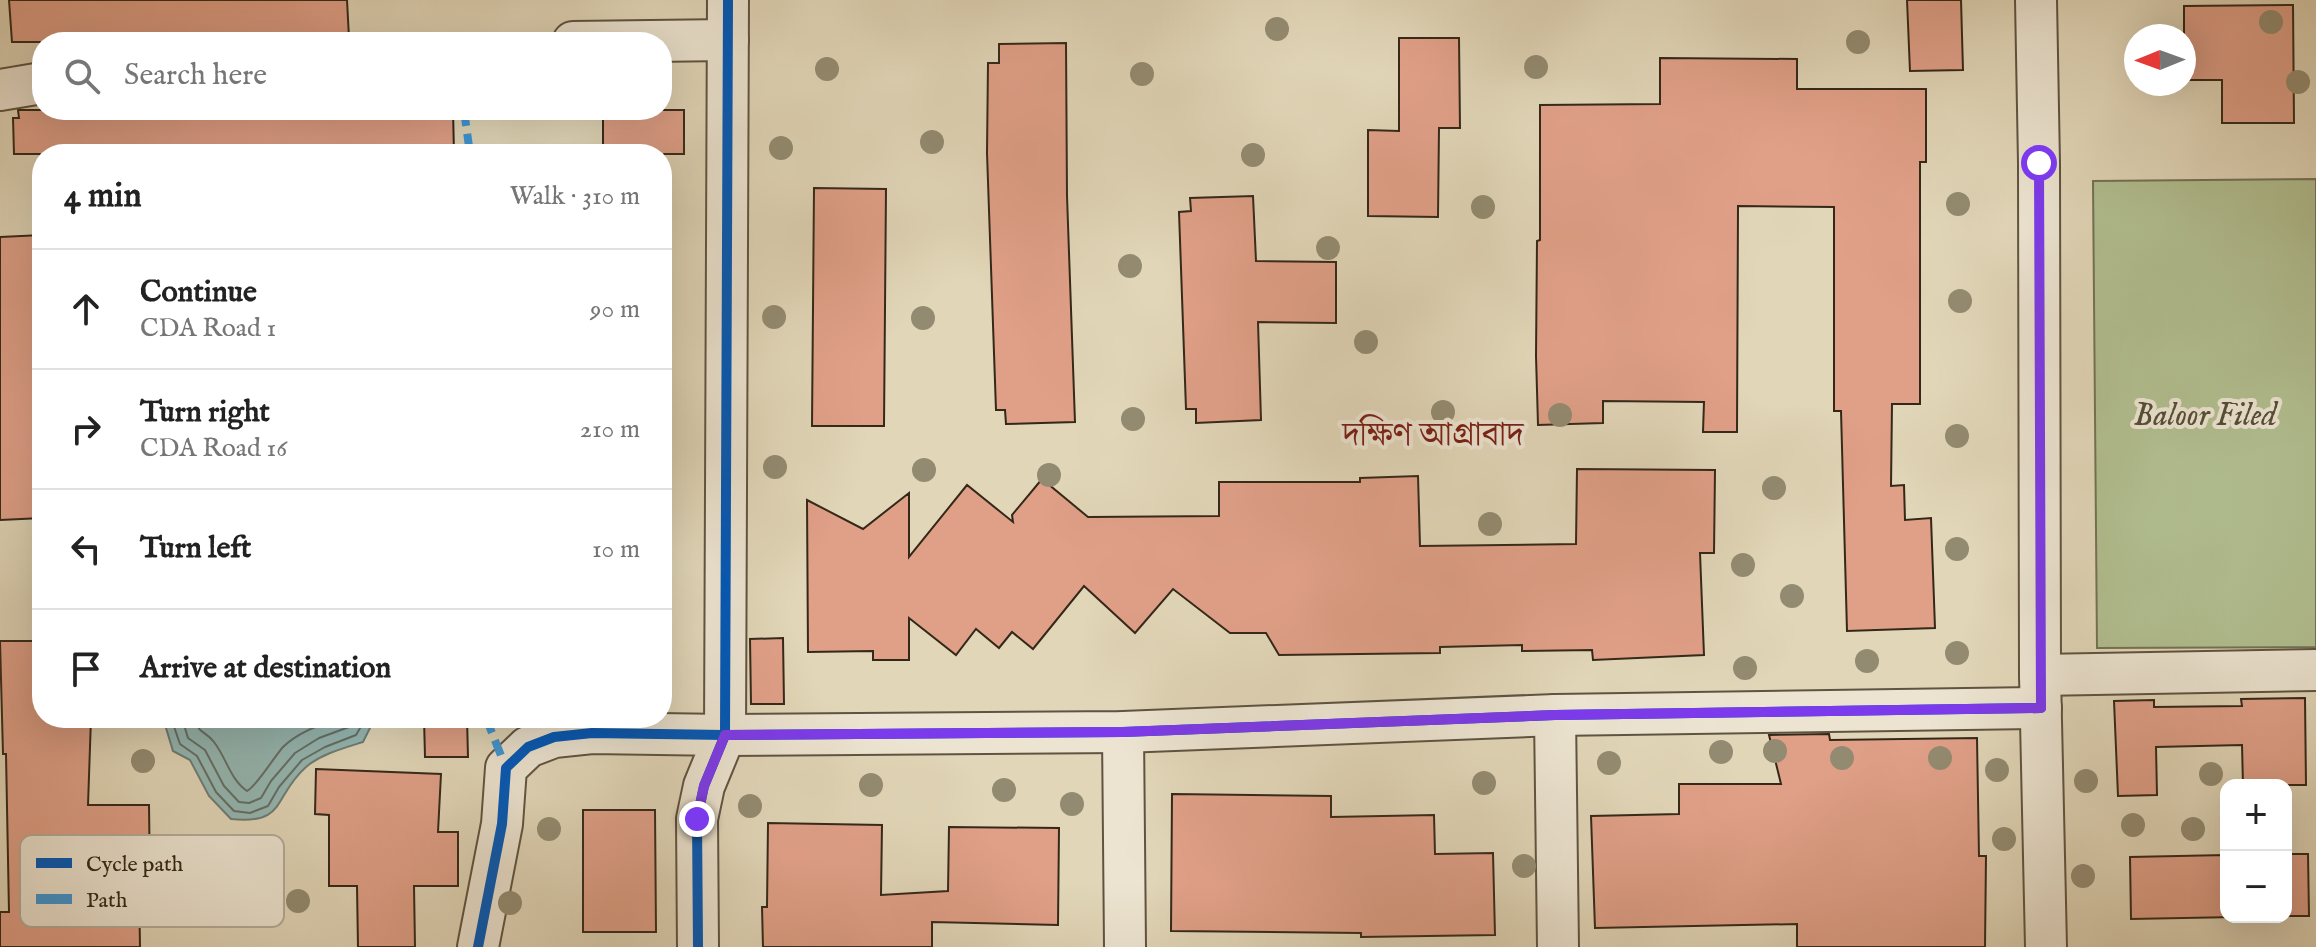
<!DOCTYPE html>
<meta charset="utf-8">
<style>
body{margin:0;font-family:"IM FELL English","Noto Serif Bengali",serif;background:#f6f6f6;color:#222}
.controls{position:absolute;right:24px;bottom:24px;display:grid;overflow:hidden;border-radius:16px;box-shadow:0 8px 32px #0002}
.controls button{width:72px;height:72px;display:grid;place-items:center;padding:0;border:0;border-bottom:2px solid #e0e0e0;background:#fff;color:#222;font:40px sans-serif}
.compass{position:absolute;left:2124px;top:24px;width:72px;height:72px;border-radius:50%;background:#fff;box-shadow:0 8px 32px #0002;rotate:269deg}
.stop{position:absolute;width:24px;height:24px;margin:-18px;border:6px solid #7c3aed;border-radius:50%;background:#fff}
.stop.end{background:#7c3aed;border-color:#fff;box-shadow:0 2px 8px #0008}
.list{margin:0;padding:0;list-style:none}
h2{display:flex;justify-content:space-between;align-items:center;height:104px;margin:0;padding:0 32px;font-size:34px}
h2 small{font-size:26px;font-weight:400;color:#767676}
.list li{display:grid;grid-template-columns:52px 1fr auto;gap:24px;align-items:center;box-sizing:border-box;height:120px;padding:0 32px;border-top:2px solid #e0e0e0}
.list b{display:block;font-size:30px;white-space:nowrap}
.list p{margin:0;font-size:26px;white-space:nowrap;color:#767676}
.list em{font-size:26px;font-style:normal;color:#767676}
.icon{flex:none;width:44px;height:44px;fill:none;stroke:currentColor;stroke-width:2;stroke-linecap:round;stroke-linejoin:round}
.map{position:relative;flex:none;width:2316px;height:947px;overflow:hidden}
.search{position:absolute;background:#fff;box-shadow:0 8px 32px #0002;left:32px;top:32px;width:640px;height:88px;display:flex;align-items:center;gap:20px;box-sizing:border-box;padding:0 28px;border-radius:32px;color:#767676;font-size:30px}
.panel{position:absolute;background:#fff;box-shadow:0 8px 32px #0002;left:32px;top:144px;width:640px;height:584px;border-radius:32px}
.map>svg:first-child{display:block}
.green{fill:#b1be90;stroke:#727354;stroke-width:2}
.water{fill:#95b8b4;stroke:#6e7e76;stroke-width:2}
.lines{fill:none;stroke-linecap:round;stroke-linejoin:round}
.shore{stroke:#647066;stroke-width:2}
.building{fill:#e0a088;stroke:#342819;stroke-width:2}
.minor-casing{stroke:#5f5441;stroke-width:44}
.minor{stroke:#ece4d1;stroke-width:40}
.quiet{stroke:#3d96d4;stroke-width:8;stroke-dasharray:16 8;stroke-linecap:butt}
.cycleway-casing{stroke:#ece4d1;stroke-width:15}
.cycleway{stroke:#0057b8;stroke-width:10}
.tree{fill:#938b71}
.route{stroke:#7c3aed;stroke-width:10}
.labels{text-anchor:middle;stroke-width:8;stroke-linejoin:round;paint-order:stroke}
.park-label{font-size:32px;font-style:italic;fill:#534e37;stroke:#ece4d1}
.neighbourhood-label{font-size:34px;fill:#7a1f14;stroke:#ece4d1}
.key{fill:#ece4d1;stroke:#b5ac9a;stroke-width:2}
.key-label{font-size:22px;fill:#342819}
</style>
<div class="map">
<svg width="2316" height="947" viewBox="0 0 2316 947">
<rect width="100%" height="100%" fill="#e1d6b8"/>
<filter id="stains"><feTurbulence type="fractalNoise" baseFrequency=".0025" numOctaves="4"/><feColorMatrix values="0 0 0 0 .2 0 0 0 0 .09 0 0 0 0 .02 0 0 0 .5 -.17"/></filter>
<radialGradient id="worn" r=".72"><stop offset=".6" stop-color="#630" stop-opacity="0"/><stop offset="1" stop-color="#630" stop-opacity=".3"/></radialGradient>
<polygon class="green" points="2316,179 2316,647 2097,648 2093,181"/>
<path class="water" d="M163,718H375L363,742C344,748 321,754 306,767C273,796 287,825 231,819L209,796L190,760L173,751Z"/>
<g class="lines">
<g class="shore">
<polyline points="171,718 180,744 197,756 216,792 234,811 250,813 268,806 279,787 302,760 325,747 356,735 366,718"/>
<polyline points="182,718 188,738 205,750 224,786 239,802 249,803 261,798 271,781 295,753 319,738 349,727 355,718"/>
<path d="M194,718C200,736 205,730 214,742C227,759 230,779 247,791C256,787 274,757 283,747C298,732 320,725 339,718"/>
</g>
</g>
<g class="building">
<polygon points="9,0 347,0 349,38 294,40 294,42 12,42"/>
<polygon points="1907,0 1961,0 1963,70 1910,71"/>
<polygon points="2293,5 2294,123 2222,123 2222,80 2184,80 2184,6"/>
<polygon points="1399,38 1459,38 1460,128 1439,128 1438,217 1368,216 1368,130 1399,131"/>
<polygon points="1066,43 1067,196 1075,422 1006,424 1005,410 996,410 987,153 988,63 999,63 999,44"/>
<polygon points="1660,58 1797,59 1797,89 1926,89 1926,162 1920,162 1920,404 1892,404 1891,486 1904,485 1905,520 1931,518 1935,628 1847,631 1841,411 1834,411 1834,207 1738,206 1737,432 1703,432 1704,402 1603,401 1603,423 1538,425 1536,356 1537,241 1540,240 1540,105 1660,104"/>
<polygon points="18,110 453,110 454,154 14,154 13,118 19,118"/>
<rect x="603" y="110" width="81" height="44"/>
<polygon points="814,188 886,189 884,426 812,426"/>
<polygon points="1253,196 1256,261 1336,262 1336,323 1258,322 1261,420 1196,423 1196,409 1186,409 1179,212 1191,211 1190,198"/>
<polygon points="42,235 42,518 0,520 0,237"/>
<polygon points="1577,469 1715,470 1714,553 1700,553 1704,655 1593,660 1592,650 1522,651 1522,645 1440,647 1440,653 1279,655 1266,633 1230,633 1173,589 1135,633 1084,586 1033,649 1012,632 999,648 976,629 956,655 909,618 909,660 873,660 873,651 808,652 807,500 863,529 909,493 909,557 967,485 1013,522 1012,515 1042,479 1088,517 1219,516 1219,482 1360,482 1360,478 1418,476 1420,546 1576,544"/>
<polygon points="783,638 784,704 751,704 750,639"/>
<polygon points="0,641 42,641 42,718 91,718 88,805 149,805 150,882 139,882 140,947 0,947 0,912 9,912 6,754 3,754"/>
<polygon points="2305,698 2306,785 2243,785 2242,745 2156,747 2157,795 2118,796 2114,701 2154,700 2154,707 2242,706 2241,699"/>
<polygon points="424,718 467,718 468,757 425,757"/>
<polygon points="1829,734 1830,740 1977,738 1979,856 1986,856 1985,947 1797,947 1797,924 1595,928 1591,816 1679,814 1679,784 1781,784 1769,735"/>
<polygon points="316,769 441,774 438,832 458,832 458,886 414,886 415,947 358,947 357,886 329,886 329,815 315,814"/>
<polygon points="1172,794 1331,796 1331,817 1434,815 1435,854 1493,853 1495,935 1361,937 1361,933 1171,931"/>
<polygon points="583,810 655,810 656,932 583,932"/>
<polygon points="768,823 882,825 881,895 948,891 949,827 1059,828 1058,925 932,922 932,947 763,947 762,907 767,907"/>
<polygon points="2286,854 2308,854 2309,916 2286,916"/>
<polygon points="2226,855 2226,917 2237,917 2131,919 2130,857"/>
</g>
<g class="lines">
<g class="minor-casing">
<g id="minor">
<polyline points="2036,0 2039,163 2040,675 2046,947"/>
<polyline points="573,42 728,40"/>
<polyline points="0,90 42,83"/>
<polyline points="2040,675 2316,670"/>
<polyline points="1555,715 1558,947"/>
<polyline points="1123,732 1125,947"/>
<polyline points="478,947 502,824 506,768 528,747 554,737 592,733 725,735 1123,732 1555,715 2041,708"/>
<polyline points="698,947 697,819 704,786 725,735 728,0"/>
</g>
</g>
<use href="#minor" class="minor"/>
<g class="quiet">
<polyline points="464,110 470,154"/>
<polyline points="486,718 506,768"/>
</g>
<g class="cycleway-casing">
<g id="cycleway">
<polyline points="478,947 502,824 506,768 528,747 554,737 592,733 725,735 1123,732 1555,715 2041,708"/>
<polyline points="698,947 697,819 704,786 725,735 728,0"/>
</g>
</g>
<use href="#cycleway" class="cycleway"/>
</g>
<g class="tree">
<circle cx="2271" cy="22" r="12"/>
<circle cx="1277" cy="29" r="12"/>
<circle cx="1858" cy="42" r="12"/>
<circle cx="1536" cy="67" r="12"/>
<circle cx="827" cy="69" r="12"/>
<circle cx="1142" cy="74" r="12"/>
<circle cx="2298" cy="82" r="12"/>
<circle cx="932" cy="142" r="12"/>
<circle cx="781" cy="148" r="12"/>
<circle cx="1253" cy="155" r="12"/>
<circle cx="1958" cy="204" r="12"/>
<circle cx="1483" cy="207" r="12"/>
<circle cx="1328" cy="248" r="12"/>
<circle cx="1130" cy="266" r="12"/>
<circle cx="1960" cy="301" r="12"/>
<circle cx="774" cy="317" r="12"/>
<circle cx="923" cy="318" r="12"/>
<circle cx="1366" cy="342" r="12"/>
<circle cx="1443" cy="412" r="12"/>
<circle cx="1560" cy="415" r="12"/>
<circle cx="1133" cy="419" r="12"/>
<circle cx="1957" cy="436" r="12"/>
<circle cx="775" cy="467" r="12"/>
<circle cx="924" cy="470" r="12"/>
<circle cx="1049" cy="475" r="12"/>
<circle cx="1774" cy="488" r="12"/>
<circle cx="1490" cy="524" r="12"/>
<circle cx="1957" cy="549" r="12"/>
<circle cx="1743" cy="565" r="12"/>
<circle cx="1792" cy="596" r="12"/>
<circle cx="1957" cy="653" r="12"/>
<circle cx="1867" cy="661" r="12"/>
<circle cx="1745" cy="668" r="12"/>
<circle cx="1775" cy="751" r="12"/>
<circle cx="1721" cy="752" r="12"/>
<circle cx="1842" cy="758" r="12"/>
<circle cx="1940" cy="758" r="12"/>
<circle cx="143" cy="761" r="12"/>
<circle cx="1609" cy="763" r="12"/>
<circle cx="1997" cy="770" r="12"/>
<circle cx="2211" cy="774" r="12"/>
<circle cx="2086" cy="781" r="12"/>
<circle cx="1484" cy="783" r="12"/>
<circle cx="871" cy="785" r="12"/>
<circle cx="1004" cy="790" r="12"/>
<circle cx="1072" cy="804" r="12"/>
<circle cx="750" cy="806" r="12"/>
<circle cx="2133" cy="825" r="12"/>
<circle cx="549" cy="829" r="12"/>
<circle cx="2193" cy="829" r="12"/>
<circle cx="2004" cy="839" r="12"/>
<circle cx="1524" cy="866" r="12"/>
<circle cx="2083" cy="876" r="12"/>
<circle cx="298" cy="901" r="12"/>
<circle cx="510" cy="903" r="12"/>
</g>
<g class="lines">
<polyline class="route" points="697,819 704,786 725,735 1123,732 1555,715 2041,708 2039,163"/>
</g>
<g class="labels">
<g class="park-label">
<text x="2205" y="425">Baloor Filed</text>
</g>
<g class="neighbourhood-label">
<text x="1433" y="445">দক্ষিণ আগ্রাবাদ</text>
</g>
</g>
<rect x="20" y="835" width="264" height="92" rx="12" class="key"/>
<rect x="36" y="858" width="36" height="10" fill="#0057b8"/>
<rect x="36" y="894" width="36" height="10" fill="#3d96d4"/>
<g class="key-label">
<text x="86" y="871">Cycle path</text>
<text x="86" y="907">Path</text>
</g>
<rect width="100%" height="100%" filter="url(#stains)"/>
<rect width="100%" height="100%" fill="url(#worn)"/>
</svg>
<div class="controls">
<button>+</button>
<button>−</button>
</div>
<svg class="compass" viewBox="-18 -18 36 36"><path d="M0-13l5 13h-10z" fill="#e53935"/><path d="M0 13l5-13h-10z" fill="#767676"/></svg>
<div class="stop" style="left:2039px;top:163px"></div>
<div class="stop end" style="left:697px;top:819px"></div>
<div class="search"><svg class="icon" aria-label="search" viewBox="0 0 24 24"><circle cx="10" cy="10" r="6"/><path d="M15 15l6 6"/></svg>Search here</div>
<section class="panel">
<h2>4 min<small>Walk · 310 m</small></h2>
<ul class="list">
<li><svg class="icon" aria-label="ahead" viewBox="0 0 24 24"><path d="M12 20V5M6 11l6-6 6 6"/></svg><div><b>Continue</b><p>CDA Road 1</p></div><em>90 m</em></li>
<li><svg class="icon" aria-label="right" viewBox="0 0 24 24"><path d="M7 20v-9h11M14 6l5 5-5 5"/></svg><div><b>Turn right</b><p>CDA Road 16</p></div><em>210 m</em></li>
<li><svg class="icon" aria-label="left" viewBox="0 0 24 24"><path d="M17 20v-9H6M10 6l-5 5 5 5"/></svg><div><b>Turn left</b></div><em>10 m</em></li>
<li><svg class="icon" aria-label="arrive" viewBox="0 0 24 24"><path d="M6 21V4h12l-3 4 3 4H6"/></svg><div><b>Arrive at destination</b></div></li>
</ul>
</section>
</div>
